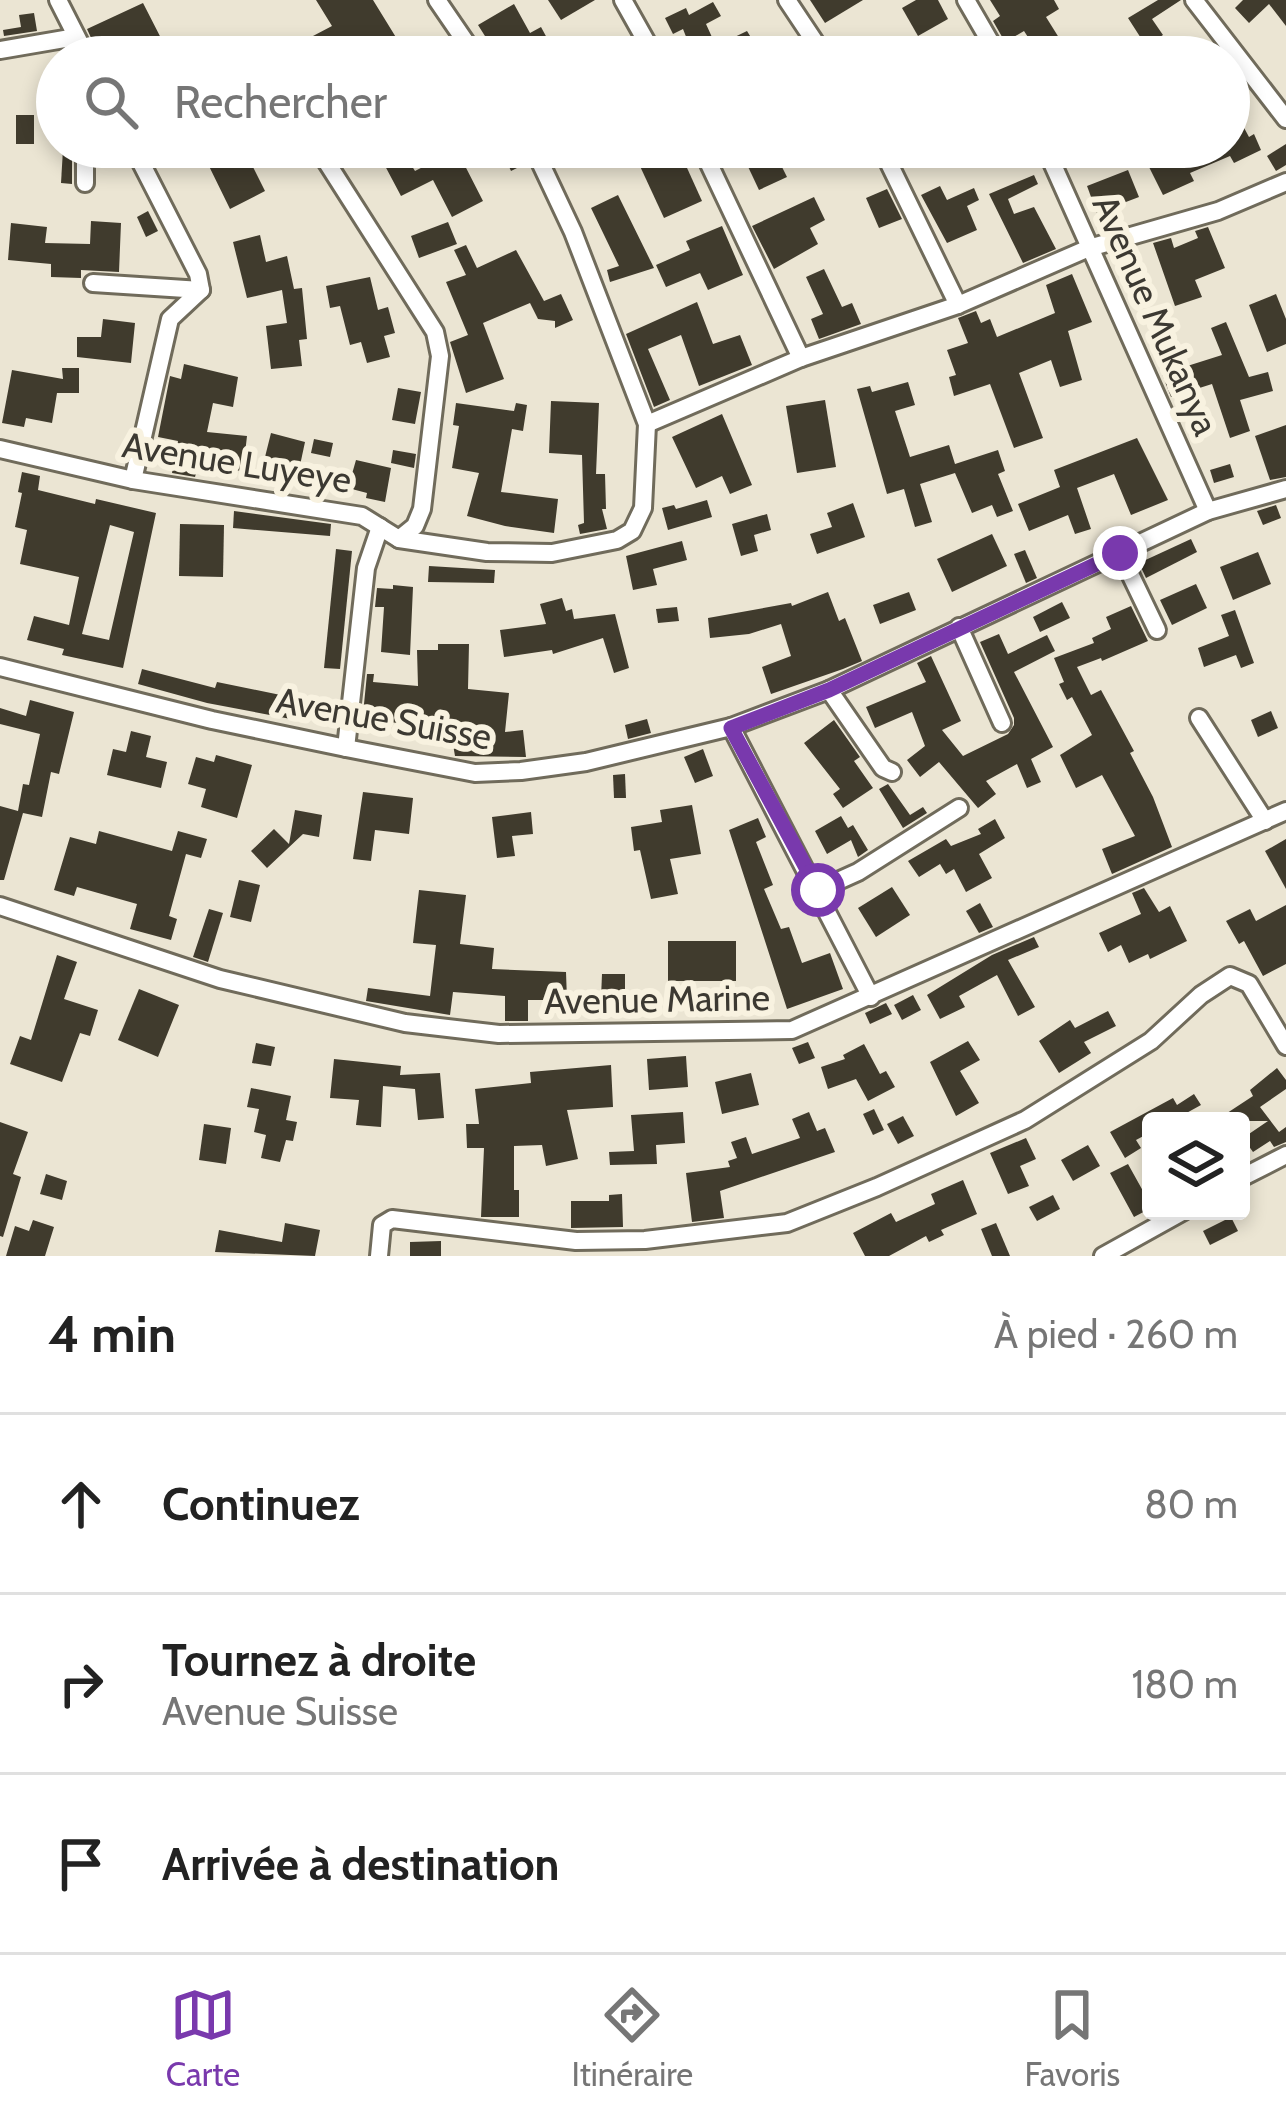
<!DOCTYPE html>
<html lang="fr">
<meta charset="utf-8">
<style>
body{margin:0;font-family:Cabin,sans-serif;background:#f2f2f2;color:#222}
.controls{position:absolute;right:36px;bottom:36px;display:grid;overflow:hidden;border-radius:12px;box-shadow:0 6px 18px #0003}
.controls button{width:108px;height:108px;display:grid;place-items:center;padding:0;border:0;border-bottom:3px solid #e0e0e0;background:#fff;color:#222;font:60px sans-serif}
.stop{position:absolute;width:36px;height:36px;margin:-27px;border:9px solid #7939ad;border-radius:50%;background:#fff}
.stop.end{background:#7939ad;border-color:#fff;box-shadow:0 3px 12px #0008}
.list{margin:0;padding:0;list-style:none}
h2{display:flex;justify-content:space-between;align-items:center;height:156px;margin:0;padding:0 48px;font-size:51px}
h2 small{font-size:39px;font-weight:400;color:#767676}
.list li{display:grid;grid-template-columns:78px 1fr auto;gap:36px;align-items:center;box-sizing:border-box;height:180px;padding:0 48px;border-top:3px solid #e0e0e0}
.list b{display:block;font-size:45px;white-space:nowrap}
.list p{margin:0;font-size:39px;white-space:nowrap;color:#767676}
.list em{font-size:39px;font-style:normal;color:#767676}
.icon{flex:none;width:66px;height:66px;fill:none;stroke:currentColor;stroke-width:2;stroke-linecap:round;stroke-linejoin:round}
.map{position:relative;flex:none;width:1286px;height:1256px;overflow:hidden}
.search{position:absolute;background:#fff;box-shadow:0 6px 18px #0003;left:36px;right:36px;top:36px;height:132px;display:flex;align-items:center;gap:30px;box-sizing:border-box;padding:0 42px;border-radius:66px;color:#767676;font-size:45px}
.sheet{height:696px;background:#fff}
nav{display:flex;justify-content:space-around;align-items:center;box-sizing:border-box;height:168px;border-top:3px solid #e0e0e0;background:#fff;font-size:33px;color:#767676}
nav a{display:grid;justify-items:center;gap:6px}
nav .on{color:#7939ad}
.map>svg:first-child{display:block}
.building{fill:#403b2d;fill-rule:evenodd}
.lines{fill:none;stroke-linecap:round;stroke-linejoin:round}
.street-casing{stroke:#706b5b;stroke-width:22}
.street{stroke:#fff;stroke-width:16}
.route{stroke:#7939ad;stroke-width:15}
.labels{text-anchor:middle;stroke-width:12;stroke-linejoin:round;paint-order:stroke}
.street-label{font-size:36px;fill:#3c3932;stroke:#f8f2e0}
</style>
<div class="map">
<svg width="1286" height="1256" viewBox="0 0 1286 1256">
<rect width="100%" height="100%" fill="#ebe5d3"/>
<g class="building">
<polygon points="316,0 373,0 397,39 388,45 396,57 273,57 332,26"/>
<polygon points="548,0 595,0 561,20"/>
<polygon points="810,0 863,0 825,23"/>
<polygon points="916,0 938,0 948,19 918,36 902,8"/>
<polygon points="990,0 1054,0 1059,9 1046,17 1071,57 1041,57 1024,31 1005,42 993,21 1000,16"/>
<polygon points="1158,0 1181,0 1152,19 1163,35 1146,46 1128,18"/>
<polygon points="1243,0 1286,0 1286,26 1269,4 1249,23 1235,8"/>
<polygon points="713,2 721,16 706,24 716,46 747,31 763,57 694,57 683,29 673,34 665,18 686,8 689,15"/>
<polygon points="143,3 165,46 185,37 195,57 100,57 87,29"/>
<polygon points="514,4 530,33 541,27 554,51 543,57 503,57 494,42 490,44 478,25"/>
<polygon points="34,13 37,31 4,36 3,30 21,27 19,15"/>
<polygon points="618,41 627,57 588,57"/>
<polygon points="1229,100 1249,137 1254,134 1261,150 1234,163 1230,156 1190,173 1194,181 1163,195 1139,147 1178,147 1185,163 1209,152 1207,147 1229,147"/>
<rect x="16" y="115" width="18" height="29"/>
<polygon points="1286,144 1286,165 1276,171 1267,156"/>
<polygon points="175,147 243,147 265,191 230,209 205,158 184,167"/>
<polygon points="375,147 400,147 415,171 446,155 441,147 479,147 461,158 483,201 452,217 433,180 401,196"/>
<polygon points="500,147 515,147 523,165 511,171"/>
<polygon points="564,147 596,147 557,167 550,154"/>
<polygon points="601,147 643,147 608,163"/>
<polygon points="761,147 772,147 787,177 759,190 743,156"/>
<polygon points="678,148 702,201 664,218 639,164"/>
<polygon points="63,149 72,150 72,184 61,183"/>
<polygon points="1128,170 1139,197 1097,213 1087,186"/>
<polygon points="1034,175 1038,184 1008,199 1014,214 1034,207 1056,249 1023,263 989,194"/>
<polygon points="940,186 947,200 974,188 979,200 967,206 977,230 947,243 921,195"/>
<polygon points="887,189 902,219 879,228 866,198"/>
<polygon points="618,195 654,268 610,282 607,270 619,266 591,208"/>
<polygon points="814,197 825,220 810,228 818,244 774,269 752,226"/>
<polygon points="148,211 158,231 146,237 137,217"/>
<polygon points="91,221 121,223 119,272 81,270 81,278 51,277 51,264 8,260 11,223 47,227 45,243 90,244"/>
<polygon points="448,222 457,244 419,258 411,236"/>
<polygon points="722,226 743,275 708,290 700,273 666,287 656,265 690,250 686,241"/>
<polygon points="1208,227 1225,268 1195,280 1202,297 1175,306 1153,243 1171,238 1174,248 1198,238 1195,231"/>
<polygon points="260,235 266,262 287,256 294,289 302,288 307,339 299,340 302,366 271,369 266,326 287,323 282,290 247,298 233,242"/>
<polygon points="466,245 477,268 516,250 544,301 561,294 573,320 555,328 555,321 538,319 530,303 483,323 504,379 466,393 450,342 468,335 446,282 466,275 454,250"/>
<polygon points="824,269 842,307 852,303 861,324 819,339 811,319 823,314 806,277"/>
<polygon points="1072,274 1092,322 1068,331 1082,380 1060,387 1051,360 1019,373 1043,438 1014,448 990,384 954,396 949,377 956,375 947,350 968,343 958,318 976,311 981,323 990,319 997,337 1055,313 1046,285"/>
<polygon points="370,277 378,310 388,307 395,333 384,336 390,357 367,363 361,342 350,345 340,306 330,308 326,286"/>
<polygon points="1276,294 1286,319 1286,344 1267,352 1249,305"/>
<polygon points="697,302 713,344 740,335 752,365 699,386 681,335 648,349 670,400 654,407 626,334"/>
<polygon points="103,319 135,323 131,363 77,357 77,337 101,337"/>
<polygon points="1226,322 1249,377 1268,372 1273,391 1240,400 1250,431 1230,438 1212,384 1171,397 1162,374 1222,355 1211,328"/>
<polygon points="184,364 238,377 233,407 213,403 207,432 247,436 243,471 198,466 195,477 172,473 178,441 158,437 170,376 181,379"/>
<polygon points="62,368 79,368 79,393 57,393 52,423 26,418 24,427 2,423 12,370 63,379"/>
<polygon points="908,382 915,405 895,411 910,457 949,445 955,464 998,450 1005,471 998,474 1013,511 997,517 992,505 972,513 955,473 920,484 932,522 915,527 904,489 887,494 857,389 870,386 872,392"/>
<polygon points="398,388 421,392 415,424 392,420"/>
<polygon points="825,400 836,467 797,473 786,406"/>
<polygon points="551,401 599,403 596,474 605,474 606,509 602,509 607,529 580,534 578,525 584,523 582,455 549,453"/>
<polygon points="456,403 514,411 516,403 527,405 523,431 512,429 501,492 558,499 554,533 505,526 467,516 479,473 452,468 459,426 453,425"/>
<polygon points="722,414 752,485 730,494 722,476 696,488 672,437"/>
<polygon points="1286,425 1286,477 1270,480 1255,436"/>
<polygon points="271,433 305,442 299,470 264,461"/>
<polygon points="1137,438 1168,500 1131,515 1114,474 1077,488 1091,529 1075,534 1068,515 1029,531 1018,504 1060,487 1054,470"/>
<polygon points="314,439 333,443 330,457 311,453"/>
<polygon points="393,450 416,454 414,468 391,463"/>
<polygon points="356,460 391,468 385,502 366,498 367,493 348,488"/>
<polygon points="1230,464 1234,477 1214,483 1210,470"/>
<path d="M22,472L40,476L38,490L95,504L96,499L156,513L123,668L62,655L64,649L27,640L34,616L69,625L79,577L20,564L27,530L15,527L22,493L18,492ZM110,525L134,532L109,640L82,634Z"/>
<polygon points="707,500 712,517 668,530 662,508 674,505 676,509"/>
<polygon points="853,503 865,537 817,554 810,534 832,527 827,513"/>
<polygon points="1276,505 1281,518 1263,525 1257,511"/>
<polygon points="234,511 331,524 330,536 233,528"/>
<polygon points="767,514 771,530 754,535 758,551 741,556 732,524"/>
<polygon points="180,524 224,525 223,577 179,576"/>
<polygon points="992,534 1007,566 952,592 937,559"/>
<polygon points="1191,539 1197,552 1146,578 1139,563"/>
<polygon points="682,541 687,560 653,569 657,585 633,590 626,556"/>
<polygon points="336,549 352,551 340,669 324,668"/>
<polygon points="1025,550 1037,578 1026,583 1014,554"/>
<polygon points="1258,552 1271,584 1233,600 1220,567"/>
<polygon points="429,566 495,570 494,583 428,582"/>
<polygon points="1196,584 1207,608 1172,625 1160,600"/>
<polygon points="393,585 413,587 410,655 381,652 384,607 375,607 377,588 393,589"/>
<polygon points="828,592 839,621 845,618 862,661 843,669 771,694 762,667 791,656 781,624 749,634 710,638 708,618 791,603 792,606"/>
<polygon points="909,592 916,610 880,624 873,605"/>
<polygon points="562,598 566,611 572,609 574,619 615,614 629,668 614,673 603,638 553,654 552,650 504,657 500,630 546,624 540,604"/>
<polygon points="1062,602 1070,618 1040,632 1033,617"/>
<polygon points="1131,606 1148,641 1102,661 1101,658 1077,667 1091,695 1101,690 1134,751 1130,753 1153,797 1172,847 1112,874 1102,849 1135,836 1102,775 1076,788 1060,755 1092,735 1072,697 1067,700 1059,684 1064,682 1054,658 1094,643 1092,638 1111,629 1106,617"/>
<polygon points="677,607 679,621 658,623 656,609"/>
<polygon points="1235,610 1254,663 1241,668 1236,655 1204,667 1198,648 1229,636 1221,615"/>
<polygon points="999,634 1008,654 1047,635 1055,651 1014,672 1053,747 1031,759 1041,782 1027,788 1017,764 986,781 996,794 978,808 939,762 920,777 907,760 925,746 912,712 875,728 866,707 926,682 917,663 931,656 961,721 942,730 963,756 1008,734 1014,725 1014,718 980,642"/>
<polygon points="438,644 469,644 468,689 509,693 505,732 523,730 526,757 455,756 450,727 387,722 387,716 363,714 367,674 374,674 373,682 418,686 417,650 438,650"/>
<polygon points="142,669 215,688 217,682 300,699 296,720 207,703 138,684"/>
<polygon points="30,700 74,712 59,774 51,772 42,817 23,813 4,880 0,880 0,806 18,811 23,784 29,785 40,734 0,724 0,708 26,716"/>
<polygon points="1271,711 1278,728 1258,737 1251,720"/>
<polygon points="647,719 651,733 628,739 625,725"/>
<polygon points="834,720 860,757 854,761 873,788 843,808 833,794 840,789 804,743"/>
<polygon points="131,731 151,736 146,757 167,762 161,788 107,775 113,749 126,752"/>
<polygon points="703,749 713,776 695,783 684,757"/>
<polygon points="216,755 252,765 237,818 201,807 206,789 188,784 196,757 214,762"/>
<polygon points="625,774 626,798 614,798 613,775"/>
<polygon points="888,784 910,815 923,807 927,813 903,828 879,789"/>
<polygon points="363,792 413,798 409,834 375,830 371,861 353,859"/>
<polygon points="692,805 701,854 670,859 678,894 651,899 640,850 634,851 631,827 662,822 660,810"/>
<polygon points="295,810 322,815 319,837 303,834 267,868 251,851 274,829 289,844"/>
<polygon points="531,812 533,834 512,836 515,856 497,858 492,817"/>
<polygon points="841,816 848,828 853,825 868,850 858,857 851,840 827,854 815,831"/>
<polygon points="758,818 766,837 756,842 773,885 764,889 781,929 789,927 802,963 830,953 843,989 787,1009 729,830"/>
<polygon points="995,819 1005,838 979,854 992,878 966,892 954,869 946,874 940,864 919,877 908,861 946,839 951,846 981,834 978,829"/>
<polygon points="99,831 172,851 178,831 207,839 201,858 186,854 169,916 177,919 171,940 130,929 137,904 77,887 74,896 54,890 70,837 96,844"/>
<polygon points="1286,839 1286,889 1265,851"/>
<polygon points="239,880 260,885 251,922 230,917"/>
<polygon points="892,887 910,915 876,937 858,908"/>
<polygon points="1144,888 1159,912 1170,906 1187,941 1150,959 1148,954 1129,963 1121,945 1108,952 1099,933 1141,914 1132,893"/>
<polygon points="419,890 466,895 460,944 494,948 492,969 566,972 567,1000 528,1000 528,1021 505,1021 505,996 453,992 450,1015 366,1001 368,988 430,996 436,945 413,943"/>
<polygon points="980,903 993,927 979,933 966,911"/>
<polygon points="1286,905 1286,964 1263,976 1244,941 1239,944 1226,921 1250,909 1256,921"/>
<polygon points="209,909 223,913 208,962 193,957"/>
<polygon points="1034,937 1039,947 1008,960 1035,1007 1018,1016 997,975 959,996 965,1007 940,1019 927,995 992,955"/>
<rect x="668" y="941" width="68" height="40"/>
<polygon points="57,955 77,962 64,999 98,1010 90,1036 80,1033 62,1082 10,1064 20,1036 31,1040"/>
<polygon points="602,974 625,974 625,999 601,998"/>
<polygon points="139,989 179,1005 158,1057 118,1040"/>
<polygon points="913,995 921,1010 902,1020 894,1005"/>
<polygon points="886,1003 892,1014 870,1024 865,1013"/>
<polygon points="1108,1011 1116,1026 1084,1042 1091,1053 1059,1073 1039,1041 1070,1020 1075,1028"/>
<polygon points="968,1041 980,1060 960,1071 979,1103 956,1116 930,1062"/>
<polygon points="808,1042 815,1058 799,1064 792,1048"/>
<polygon points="256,1043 275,1047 271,1066 252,1063"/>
<polygon points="864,1044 880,1074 886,1071 895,1087 868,1101 856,1079 828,1089 821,1067 845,1059 843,1055"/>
<polygon points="686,1056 688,1087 649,1090 647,1059"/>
<polygon points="334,1059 401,1066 400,1075 440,1073 444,1118 418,1120 415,1089 383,1086 381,1127 356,1125 359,1100 330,1098"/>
<polygon points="611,1065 613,1107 567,1110 578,1159 546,1166 542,1145 514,1146 514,1190 519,1190 519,1217 481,1217 484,1148 467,1148 466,1124 479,1124 475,1089 531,1083 530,1072"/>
<polygon points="1277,1068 1286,1080 1286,1089 1260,1107 1279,1132 1286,1127 1286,1142 1274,1147 1270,1141 1253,1152 1243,1138 1268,1121 1215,1121 1253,1096 1250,1090"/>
<polygon points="751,1073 759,1105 722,1114 715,1082"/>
<polygon points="251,1088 291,1096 286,1120 297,1122 293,1141 286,1140 280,1162 261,1158 266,1135 254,1132 259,1109 247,1107"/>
<polygon points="1194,1094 1201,1105 1172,1121 1151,1121 1151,1132 1136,1140 1141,1148 1125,1158 1110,1132 1173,1098 1177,1105"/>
<polygon points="874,1109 884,1130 873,1135 863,1114"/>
<polygon points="683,1112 685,1143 656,1145 657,1164 610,1165 609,1152 634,1151 631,1115"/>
<polygon points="809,1112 817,1131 825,1128 835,1152 720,1191 724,1218 692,1222 686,1173 730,1167 728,1161 737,1158 731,1142 746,1137 752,1154 800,1138 792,1119"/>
<polygon points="903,1116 914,1136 898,1144 887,1124"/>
<polygon points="0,1122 28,1132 13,1174 21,1177 3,1237 0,1236"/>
<polygon points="204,1124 231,1128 226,1164 199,1160"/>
<polygon points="1026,1138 1036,1159 1020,1166 1029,1186 1008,1194 990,1153"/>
<polygon points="1088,1145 1100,1166 1073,1181 1061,1160"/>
<polygon points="1128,1164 1143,1191 1151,1186 1151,1208 1134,1217 1110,1173"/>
<polygon points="46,1174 67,1181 62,1200 40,1194"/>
<polygon points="963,1180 977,1214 941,1230 944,1235 929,1242 926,1236 889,1256 865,1256 853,1233 891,1213 896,1222 935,1204 931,1194"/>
<polygon points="622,1194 623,1227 571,1228 571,1201 609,1201 609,1195"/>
<polygon points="1053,1195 1060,1209 1037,1221 1029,1207"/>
<polygon points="1231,1217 1238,1231 1210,1245 1203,1231"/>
<polygon points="33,1220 54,1227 45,1256 6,1256 15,1226 29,1231"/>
<polygon points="285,1223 320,1230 315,1256 215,1252 219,1230 282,1242"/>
<polygon points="996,1223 1010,1256 992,1256 981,1229"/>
<polygon points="441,1241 441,1256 410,1256 410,1242"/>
</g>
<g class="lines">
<g class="street-casing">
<g id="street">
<polyline points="58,0 87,57"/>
<polyline points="437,0 476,57"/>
<polyline points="623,0 655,57"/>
<polyline points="787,0 825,57"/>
<polyline points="966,0 999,57"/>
<polyline points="1194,0 1286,119"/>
<polyline points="0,50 76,37"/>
<polyline points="133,147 198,274 201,290 170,319 133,480"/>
<polyline points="317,147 435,332 440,356 422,509 415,526 399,539"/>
<polyline points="701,147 801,358"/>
<polyline points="881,147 958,305"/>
<polyline points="1045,147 1208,511"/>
<polyline points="85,183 85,147"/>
<polyline points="93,283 201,290"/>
<polyline points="647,424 801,358 958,305 1089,248 1218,211 1286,182"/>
<polyline points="0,449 133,480 362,516 399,539 487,552 552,553 617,540 632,531 643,508 647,424 573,232 533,147"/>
<polyline points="1120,553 1157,630"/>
<polyline points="959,627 1002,723"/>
<polyline points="0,667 212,720 346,748 475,773 521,771 586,762 731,727 829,690 1208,511 1286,489"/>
<polyline points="829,690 883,768 892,772"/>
<polyline points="1199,718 1265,821"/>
<polyline points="731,727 871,997"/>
<polyline points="346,748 366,568 380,527"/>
<polyline points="818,890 858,872 959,808"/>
<polyline points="0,906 220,979 405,1023 499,1034 792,1030 1286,811"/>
<polyline points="1241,1178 1286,1155"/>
<polyline points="379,1256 382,1225 392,1219 576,1241 645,1240 787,1223 877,1187 1025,1120 1151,1041 1201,995 1230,976 1249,984 1286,1046"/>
<polyline points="1103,1256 1184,1211"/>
</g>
</g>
<use href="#street" class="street"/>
</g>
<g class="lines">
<polyline class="route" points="818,890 731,728 829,690 1120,553"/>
</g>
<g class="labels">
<g class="street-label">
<text transform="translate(1156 315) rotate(66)" y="13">Avenue Mukanya</text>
<text transform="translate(237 462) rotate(9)" y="13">Avenue Luyeye</text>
<text transform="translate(384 718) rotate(10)" y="13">Avenue Suisse</text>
<text transform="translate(657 999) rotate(-1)" y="13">Avenue Marine</text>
</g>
</g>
</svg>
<div class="controls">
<button><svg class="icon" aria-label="layers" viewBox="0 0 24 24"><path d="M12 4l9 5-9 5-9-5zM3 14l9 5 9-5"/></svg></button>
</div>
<div class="stop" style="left:818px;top:890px"></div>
<div class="stop end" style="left:1120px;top:553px"></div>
<div class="search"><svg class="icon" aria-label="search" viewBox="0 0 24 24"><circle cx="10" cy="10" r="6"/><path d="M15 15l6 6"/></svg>Rechercher</div>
</div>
<section class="sheet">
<h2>4 min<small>À pied · 260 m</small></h2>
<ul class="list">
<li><svg class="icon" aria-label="ahead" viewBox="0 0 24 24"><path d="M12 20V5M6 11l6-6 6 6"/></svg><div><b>Continuez</b></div><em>80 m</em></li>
<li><svg class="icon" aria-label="right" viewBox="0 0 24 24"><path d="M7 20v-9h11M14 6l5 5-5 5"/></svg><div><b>Tournez à droite</b><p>Avenue Suisse</p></div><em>180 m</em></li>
<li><svg class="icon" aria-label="arrive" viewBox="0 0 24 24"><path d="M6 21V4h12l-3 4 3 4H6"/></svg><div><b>Arrivée à destination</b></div></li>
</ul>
</section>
<nav>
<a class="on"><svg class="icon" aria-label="map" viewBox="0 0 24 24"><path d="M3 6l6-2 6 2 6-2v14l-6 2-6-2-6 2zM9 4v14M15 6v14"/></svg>Carte</a>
<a><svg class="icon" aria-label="directions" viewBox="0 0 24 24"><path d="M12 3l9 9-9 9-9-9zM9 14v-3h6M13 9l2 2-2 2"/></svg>Itinéraire</a>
<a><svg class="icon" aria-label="saved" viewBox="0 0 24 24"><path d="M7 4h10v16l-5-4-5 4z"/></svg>Favoris</a>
</nav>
